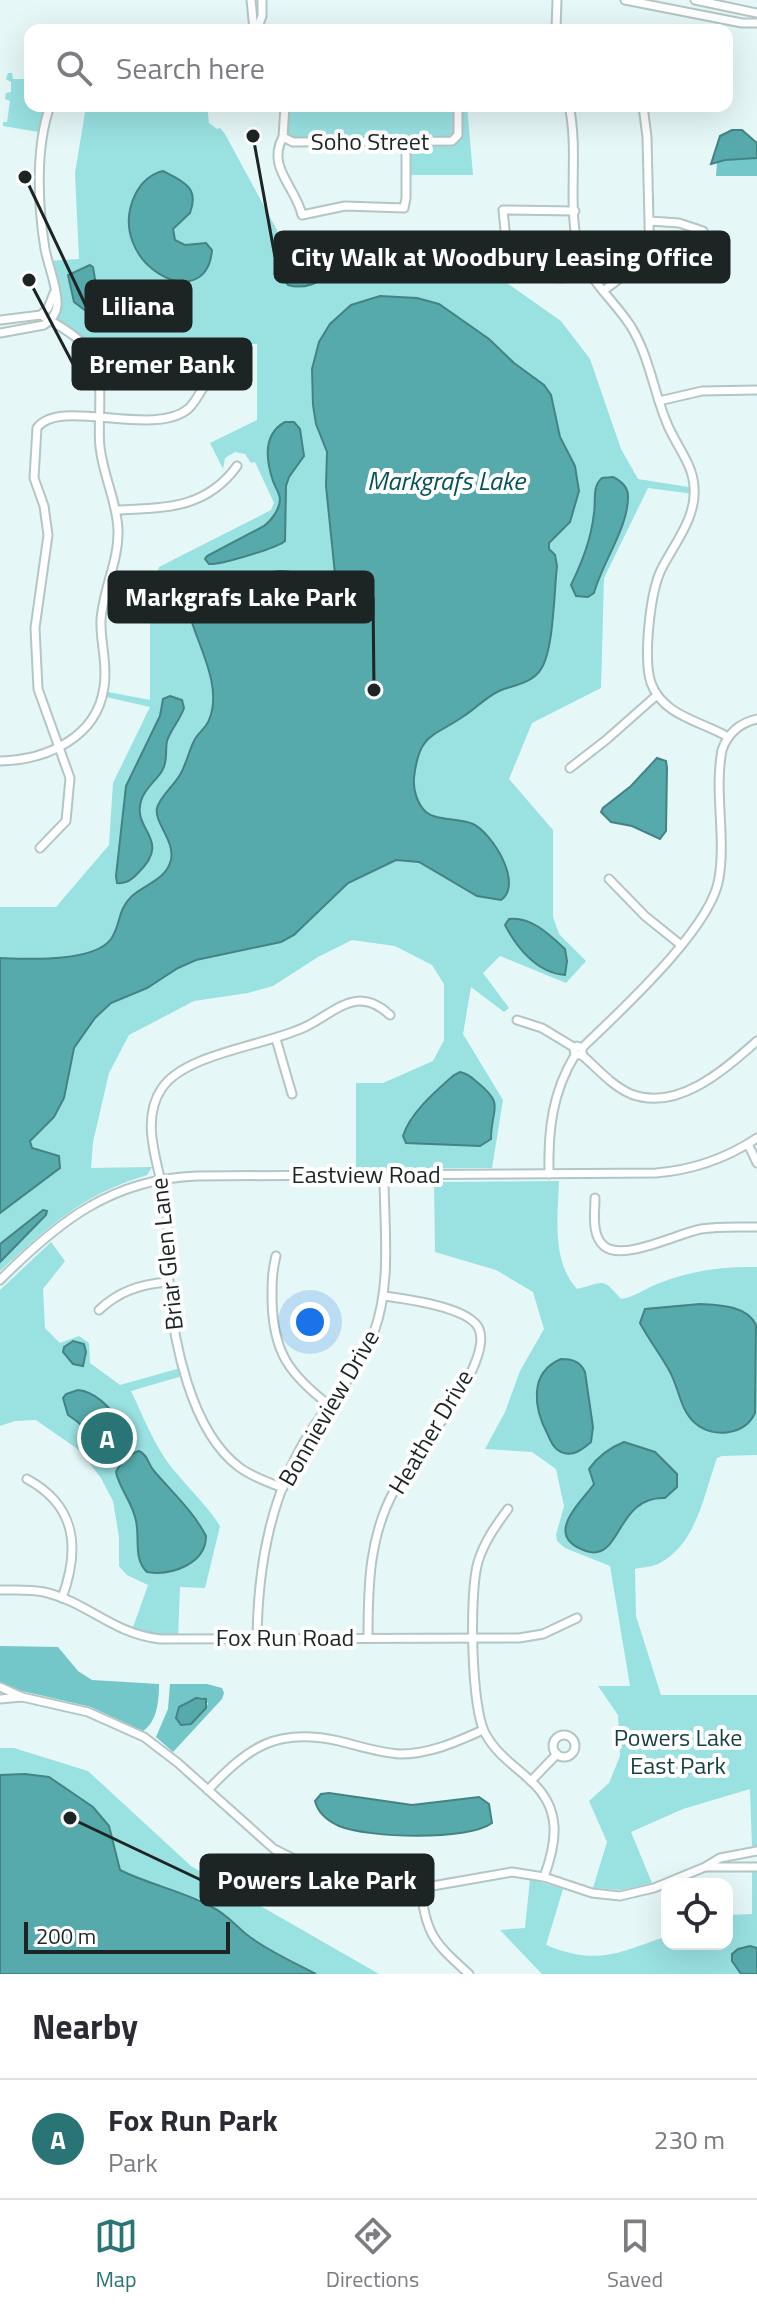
<!DOCTYPE html>
<style>
body{margin:0;font-family:"Titillium Web",sans-serif;background:#f7f7f7;color:#2b2b33}
.controls{position:absolute;right:24px;bottom:24px;display:grid;overflow:hidden;border-radius:16px;box-shadow:0 8px 32px #0002}
.controls button{width:72px;height:72px;display:grid;place-items:center;padding:0;border:0;border-bottom:2px solid #e1e1e2;background:#fff;color:#2b2b33;font:40px sans-serif}
.scale{position:absolute;left:24px;bottom:20px;width:206px;box-sizing:border-box;padding-left:8px;border:4px solid #1d2424;border-top:0;font-size:22px;line-height:28px;white-space:nowrap;color:#1d2424;-webkit-text-stroke:6px #fff;paint-order:stroke}
.you{position:absolute;left:310px;top:1322px;width:28px;height:28px;margin:-20px;border:6px solid #fff;border-radius:50%;background:#1a73e8;box-shadow:0 0 0 12px #1a73e833}
.badge{display:grid;place-items:center;width:52px;height:52px;border-radius:50%;background:#2a7476;color:#fff;font-size:26px;font-weight:700}
.pin{position:absolute;translate:-50% -50%;border:4px solid #fff;box-shadow:0 2px 8px #0006}
.list{margin:0;padding:0;list-style:none}
h2{display:flex;justify-content:space-between;align-items:center;height:104px;margin:0;padding:0 32px;font-size:34px}
h2 small{font-size:26px;font-weight:400;color:#7c7c81}
.list li{display:grid;grid-template-columns:52px 1fr auto;gap:24px;align-items:center;box-sizing:border-box;height:120px;padding:0 32px;border-top:2px solid #e1e1e2}
.list b{display:block;font-size:30px;white-space:nowrap}
.list p{margin:0;font-size:26px;white-space:nowrap;color:#7c7c81}
.list em{font-size:26px;font-style:normal;color:#7c7c81}
.icon{flex:none;width:44px;height:44px;fill:none;stroke:currentColor;stroke-width:2;stroke-linecap:round;stroke-linejoin:round}
.map{position:relative;flex:none;width:757px;height:1974px;overflow:hidden}
.search{position:absolute;background:#fff;box-shadow:0 8px 32px #0002;left:24px;right:24px;top:24px;height:88px;display:flex;align-items:center;gap:20px;box-sizing:border-box;padding:0 28px;border-radius:16px;color:#7c7c81;font-size:30px}
.sheet{height:224px;background:#fff}
nav{display:flex;justify-content:space-around;align-items:center;box-sizing:border-box;height:112px;border-top:2px solid #e1e1e2;background:#fff;font-size:22px;color:#7c7c81}
nav a{display:grid;justify-items:center;gap:4px}
nav .on{color:#2a7476}
.map>svg:first-child{display:block}
.green{fill:#9ae1e2}
.forest{fill:#73c7c8;fill-rule:evenodd}
.water{fill:#56aaac;stroke:#458283;stroke-width:2}
.lines{fill:none;stroke-linecap:round;stroke-linejoin:round}
.minor-casing{stroke:#b3c5c5;stroke-width:11}
.minor{stroke:#fff;stroke-width:7}
.labels{text-anchor:middle;stroke-width:8;stroke-linejoin:round;paint-order:stroke}
.street-label{font-size:24px;fill:#1d2424;stroke:#fff}
.park-label{font-size:24px;fill:#163f3f;stroke:#fff}
.water-label{font-size:26px;font-style:italic;fill:#045355;stroke:#fff}
.leader{fill:none;stroke:#1d2424;stroke-width:3}
.callout-dot{fill:#1d2424;stroke:#fff;stroke-width:3}
.callout{fill:#1d2424;stroke:#1d2424;stroke-width:3}
.callout-label{font-size:26px;text-anchor:middle;font-weight:bold;fill:#fff}
</style>
<div class="map">
<svg width="757" height="1974" viewBox="0 0 757 1974">
<rect width="100%" height="100%" fill="#e5f7f7"/>
<g class="green">
<polygon points="8,73 12,73 13,79 30,79 30,106 44,106 39,132 3,126 3,122 7,122 10,101 5,99 6,93 11,92 11,82 6,79"/>
<path d="M86,106H207L209,123L217,129L220,128L225,134L277,230L280,248L346,238H392L453,245L561,321L590,359L621,449L638,479L695,488L694,494L648,488L604,578L601,688L532,723L509,779L553,830V917L559,934L586,961L566,983L500,956L483,973L509,1008L504,1012L471,987L463,1034L503,1100L492,1168L356,1169V1083H383L433,1061L444,1040V984L432,965L395,946L352,940L318,957L273,986L248,993L194,1001L129,1035L109,1073L93,1142L91,1168L152,1167L147,1175C81,1195 50,1226 0,1271V907H56L109,845L113,783L150,707L102,696L103,691L150,700V599L159,567L271,510L274,503L255,462L251,463L245,454L235,452L225,458L223,469L210,443L257,420V344H222L194,370H98L92,354L51,321L56,311L48,261L79,259L75,173Z"/>
<polygon points="285,106 467,106 473,175 406,175 406,142 293,142 283,137"/>
<path d="M559,1181C558,1215 551,1261 577,1289C605,1282 602,1277 621,1299C635,1297 644,1289 657,1284C690,1271 721,1266 757,1267V1455L722,1456L717,1458C704,1494 697,1543 660,1563C653,1567 643,1567 635,1569L636,1616L661,1695H757V1846H752L750,1789L683,1809L631,1832L652,1883L622,1890L593,1888L607,1842L589,1801L609,1783L620,1756L618,1715L598,1686H630L610,1566L565,1548L557,1541L556,1535L564,1506L556,1469L532,1452L485,1449L505,1412L520,1371L544,1329L533,1292L496,1270L435,1252L434,1182Z"/>
<path d="M51,1242L65,1261L43,1289L45,1328L60,1343L79,1336L89,1343L90,1363L120,1385L184,1367L186,1375L131,1391C144,1418 154,1445 172,1468C188,1488 207,1505 220,1526L205,1588L180,1587L178,1638L131,1633L148,1585L127,1575L119,1566V1537L113,1501L101,1478L79,1450L36,1420L15,1421L0,1426V1290Z"/>
<polygon points="0,1748 14,1748 88,1771 191,1866 379,1974 0,1974"/>
<path d="M752,1871H757V1974H542L500,1930L525,1928L530,1879L563,1889L546,1945C597,1966 618,1953 667,1936V1944H727V1915L752,1914Z"/>
</g>
<g class="forest">
<polygon points="757,158 757,176 716,176 717,163 725,160"/>
<path d="M0,1646L58,1647L78,1671L92,1680L159,1684C159,1701 157,1722 143,1731L91,1707L22,1691L0,1683Z"/>
<path d="M170,1684H207L222,1688L224,1693L222,1699L173,1752L156,1737L168,1709ZM202,1697L206,1699L208,1704L189,1725L180,1724C170,1708 187,1699 202,1697Z"/>
</g>
<g class="water">
<polygon points="732,130 742,130 757,143 757,158 725,160 711,164 720,136"/>
<path d="M163,171C182,181 200,187 190,213L173,229L175,240L185,245L206,243L212,250C206,319 103,263 135,195C141,183 150,174 163,171Z"/>
<path d="M359,241L438,248L456,254L460,261C447,272 389,260 368,261C340,263 316,294 288,285L279,274L284,263L292,256Z"/>
<polygon points="90,265 93,267 100,309 112,318 111,321 99,321 74,302 68,275"/>
<path d="M380,296L417,298L439,304L489,339L514,363L544,385L551,395L560,437L575,466L579,491L570,522L549,543V549L555,555L557,566C554,591 554,649 541,669C533,683 513,685 499,691C485,698 476,708 464,716C432,738 419,733 414,778C413,789 417,804 426,812C437,821 459,818 473,824C492,833 524,884 501,900L477,896L419,862L396,860L348,883L294,935L281,942L196,960L178,968L147,988L111,1003L95,1018L74,1048L64,1098L54,1117L30,1141L32,1148L59,1156L60,1168L0,1213V958C27,959 93,963 111,939C121,925 117,910 132,896C145,884 166,880 171,860C175,840 154,823 157,808C161,795 175,785 181,773C187,762 189,750 195,739C199,732 206,728 209,720C224,685 195,641 188,609C194,598 264,572 280,571C296,570 321,582 335,574L326,486L327,452L316,424L313,405L312,369L319,342L330,324L351,305Z"/>
<path d="M285,422H294L300,429L304,456L289,477L286,486L285,541C277,548 220,565 209,564L205,559L207,556L264,526C271,521 280,509 280,499C279,492 275,487 273,481C266,460 263,434 285,422Z"/>
<path d="M613,477C621,481 628,487 628,496C629,526 602,563 594,593L588,597L576,596L571,585C582,562 591,540 594,513C596,501 592,486 602,478Z"/>
<path d="M170,696L182,700L184,708C180,720 171,729 167,741C165,751 168,762 162,771C156,781 144,789 141,801C132,831 173,839 138,873C132,880 126,884 117,883L116,876L126,786L160,716L163,699Z"/>
<polygon points="657,758 666,761 667,768 666,831 660,839 632,826 611,822 601,812 603,808 631,786"/>
<path d="M509,919C531,916 550,935 565,949L567,961L565,975C537,973 517,948 505,925Z"/>
<path d="M460,1072C468,1074 471,1077 477,1082C506,1106 491,1107 491,1139L480,1146L406,1143L403,1136C410,1113 436,1091 454,1075Z"/>
<polygon points="43,1210 47,1211 46,1215 0,1262 0,1244"/>
<path d="M700,1304C718,1305 747,1305 756,1325L755,1413C745,1435 713,1439 695,1423C680,1410 679,1388 670,1372C661,1355 649,1340 640,1323L645,1309Z"/>
<polygon points="73,1341 84,1344 86,1352 83,1366 73,1364 63,1352 64,1347"/>
<path d="M561,1359C572,1359 580,1361 585,1372L593,1427L591,1442C583,1449 574,1456 564,1453C555,1451 551,1442 548,1435C534,1409 528,1373 561,1359Z"/>
<path d="M78,1390C98,1392 113,1411 123,1427L122,1439L119,1441C85,1438 93,1431 68,1415L63,1398L66,1394Z"/>
<path d="M624,1442L655,1452L677,1474V1487L665,1498C615,1496 622,1563 586,1551C542,1536 580,1504 594,1484L589,1469C598,1456 609,1448 624,1442Z"/>
<path d="M139,1451C148,1455 148,1464 154,1471C172,1492 193,1511 206,1536C206,1564 171,1576 147,1572C133,1559 140,1538 136,1521C133,1503 119,1488 116,1472C119,1464 131,1453 139,1451Z"/>
<polygon points="196,1698 206,1699 206,1708 191,1724 181,1725 176,1718 179,1707"/>
<path d="M25,1774L49,1777L93,1807L109,1826L120,1870C150,1885 183,1891 212,1907C226,1914 234,1924 246,1934C266,1950 293,1962 316,1974H0V1775Z"/>
<path d="M329,1793L412,1805L479,1797L489,1804L492,1823C468,1841 368,1838 339,1826C328,1821 318,1813 315,1801L321,1794Z"/>
<polygon points="750,1946 757,1948 757,1974 741,1974 732,1961 732,1954 738,1949"/>
</g>
<g class="lines">
<g class="minor-casing">
<g id="minor">
<polyline points="251,0 254,30"/>
<polyline points="625,0 742,23 757,23"/>
<polyline points="695,0 757,13"/>
<polyline points="257,30 262,16 262,0"/>
<polyline points="556,30 557,0"/>
<polyline points="285,106 283,137 293,142 452,141 458,135 458,106"/>
<path d="M569,106C580,154 565,213 581,256C592,283 614,301 630,325C649,355 653,389 666,421C674,443 693,463 694,487C697,517 674,544 661,570C650,593 643,659 651,683C663,716 701,721 728,737"/>
<path d="M643,106L647,137L650,264C660,285 689,275 709,276L708,242L703,231L679,223L650,221"/>
<path d="M283,137C266,167 296,187 302,215L345,206L404,208L406,198V142"/>
<polyline points="560,278 506,240 503,210 575,211"/>
<polyline points="603,291 627,273 650,264"/>
<polyline points="41,315 48,308 54,293"/>
<path d="M0,320L41,315C59,326 83,338 93,357C105,380 97,421 100,447C103,476 117,501 118,530C119,561 103,589 101,620C100,642 108,664 104,687C97,738 46,760 0,761"/>
<path d="M0,333L44,325C51,320 57,313 57,305C58,289 48,265 45,249C38,206 35,148 50,106"/>
<polyline points="659,401 702,391 757,390"/>
<path d="M116,510C165,508 206,509 237,466"/>
<polyline points="570,768 606,740 657,695"/>
<path d="M40,848L66,821L70,778L38,689L35,628L48,535L44,506L34,478L37,428C59,397 153,438 188,409C195,403 198,395 203,388"/>
<polyline points="609,879 645,916 681,945"/>
<polyline points="517,1020 542,1028 575,1048"/>
<polyline points="276,1039 292,1094"/>
<path d="M582,1048C619,1012 712,928 719,878C726,836 714,792 722,750C728,733 739,723 757,719"/>
<path d="M582,1055C597,1068 612,1086 631,1094C678,1112 725,1069 757,1041"/>
<polyline points="748,1144 757,1163"/>
<path d="M549,1174C548,1130 552,1093 575,1055L574,1049L577,1046L582,1048V1055H575"/>
<path d="M595,1198C595,1213 591,1235 604,1246C623,1262 679,1233 701,1229C719,1226 738,1227 757,1227"/>
<path d="M276,1256C272,1271 272,1284 272,1300C273,1352 289,1374 329,1405"/>
<path d="M0,1280C58,1222 111,1179 197,1176L656,1173C692,1170 727,1158 757,1138"/>
<path d="M99,1310C119,1291 141,1284 169,1282"/>
<path d="M27,1479C77,1506 80,1549 62,1598"/>
<path d="M283,1488C268,1482 252,1477 239,1467C191,1431 173,1341 169,1285C167,1258 170,1232 166,1206C161,1169 138,1123 162,1088C186,1053 265,1046 305,1027C336,1012 357,984 390,1015"/>
<path d="M508,1509C496,1525 484,1542 478,1562C469,1591 471,1707 485,1733C496,1754 514,1765 531,1781C562,1809 557,1842 544,1877"/>
<path d="M0,1590C15,1590 30,1589 44,1592C88,1602 111,1633 160,1639L519,1638L543,1634L577,1618"/>
<path d="M257,1638C258,1564 271,1492 312,1429C333,1397 361,1369 374,1332C392,1283 384,1227 384,1175"/>
<path d="M368,1638C368,1585 369,1536 395,1489C412,1458 494,1364 479,1329C470,1307 406,1299 384,1296"/>
<polyline points="0,1687 22,1697 88,1712 144,1737 178,1763 274,1849 322,1873 362,1885 397,1889 421,1888 512,1872 544,1877 592,1893 620,1896 654,1888 705,1867 720,1858 757,1851"/>
<polyline points="0,1699 22,1697"/>
<circle cx="564" cy="1746" r="11"/>
<polyline points="531,1781 557,1754"/>
<path d="M208,1790C249,1747 276,1727 339,1741C359,1746 380,1753 400,1754C430,1754 456,1742 483,1730"/>
<polyline points="707,1867 757,1867"/>
<path d="M421,1888C425,1935 436,1944 469,1974"/>
</g>
</g>
<use href="#minor" class="minor"/>
</g>
<g class="labels">
<g class="street-label">
<text x="370" y="150">Soho Street</text>
<text x="366" y="1183">Eastview Road</text>
<text transform="translate(167 1254) rotate(-96)" y="8">Briar Glen Lane</text>
<text transform="translate(329 1408) rotate(-60)" y="8">Bonnieview Drive</text>
<text transform="translate(431 1432) rotate(-59)" y="8">Heather Drive</text>
<text x="285" y="1646">Fox Run Road</text>
</g>
<g class="park-label">
<text x="678" y="1746">Powers Lake<tspan x="678" dy="28">East Park</tspan></text>
</g>
<g class="water-label">
<text x="446" y="490">Markgrafs Lake</text>
</g>
</g>
<path class="leader" d="M253 136L275 257M25 177L86 306M29 280L73 364M374 690L373 597M70 1818L201 1880"/>
<g class="callout-dot">
<circle cx="253" cy="136" r="8"/>
<circle cx="25" cy="177" r="8"/>
<circle cx="29" cy="280" r="8"/>
<circle cx="374" cy="690" r="8"/>
<circle cx="70" cy="1818" r="8"/>
</g>
<g class="callout">
<rect x="275" y="232" width="454" height="50" rx="8"/>
<rect x="86" y="281" width="105" height="50" rx="8"/>
<rect x="73" y="339" width="178" height="50" rx="8"/>
<rect x="109" y="572" width="264" height="50" rx="8"/>
<rect x="201" y="1855" width="232" height="50" rx="8"/>
</g>
<g class="callout-label">
<text x="502" y="266">City Walk at Woodbury Leasing Office</text>
<text x="138" y="315">Liliana</text>
<text x="162" y="373">Bremer Bank</text>
<text x="241" y="606">Markgrafs Lake Park</text>
<text x="317" y="1889">Powers Lake Park</text>
</g>
</svg>
<div class="controls">
<button><svg class="icon" aria-label="locate" viewBox="0 0 24 24"><circle cx="12" cy="12" r="6"/><path d="M12 2v4M12 18v4M2 12h4M18 12h4"/></svg></button>
</div>
<div class="scale">200 m</div>
<div class="you"></div>
<div class="pin badge" style="left:107px;top:1438px">A</div>
<div class="search"><svg class="icon" aria-label="search" viewBox="0 0 24 24"><circle cx="10" cy="10" r="6"/><path d="M15 15l6 6"/></svg>Search here</div>
</div>
<section class="sheet">
<h2>Nearby<small></small></h2>
<ul class="list">
<li><span class="badge">A</span><div><b>Fox Run Park</b><p>Park</p></div><em>230 m</em></li>
</ul>
</section>
<nav>
<a class="on"><svg class="icon" aria-label="map" viewBox="0 0 24 24"><path d="M3 6l6-2 6 2 6-2v14l-6 2-6-2-6 2zM9 4v14M15 6v14"/></svg>Map</a>
<a><svg class="icon" aria-label="directions" viewBox="0 0 24 24"><path d="M12 3l9 9-9 9-9-9zM9 14v-3h6M13 9l2 2-2 2"/></svg>Directions</a>
<a><svg class="icon" aria-label="saved" viewBox="0 0 24 24"><path d="M7 4h10v16l-5-4-5 4z"/></svg>Saved</a>
</nav>
